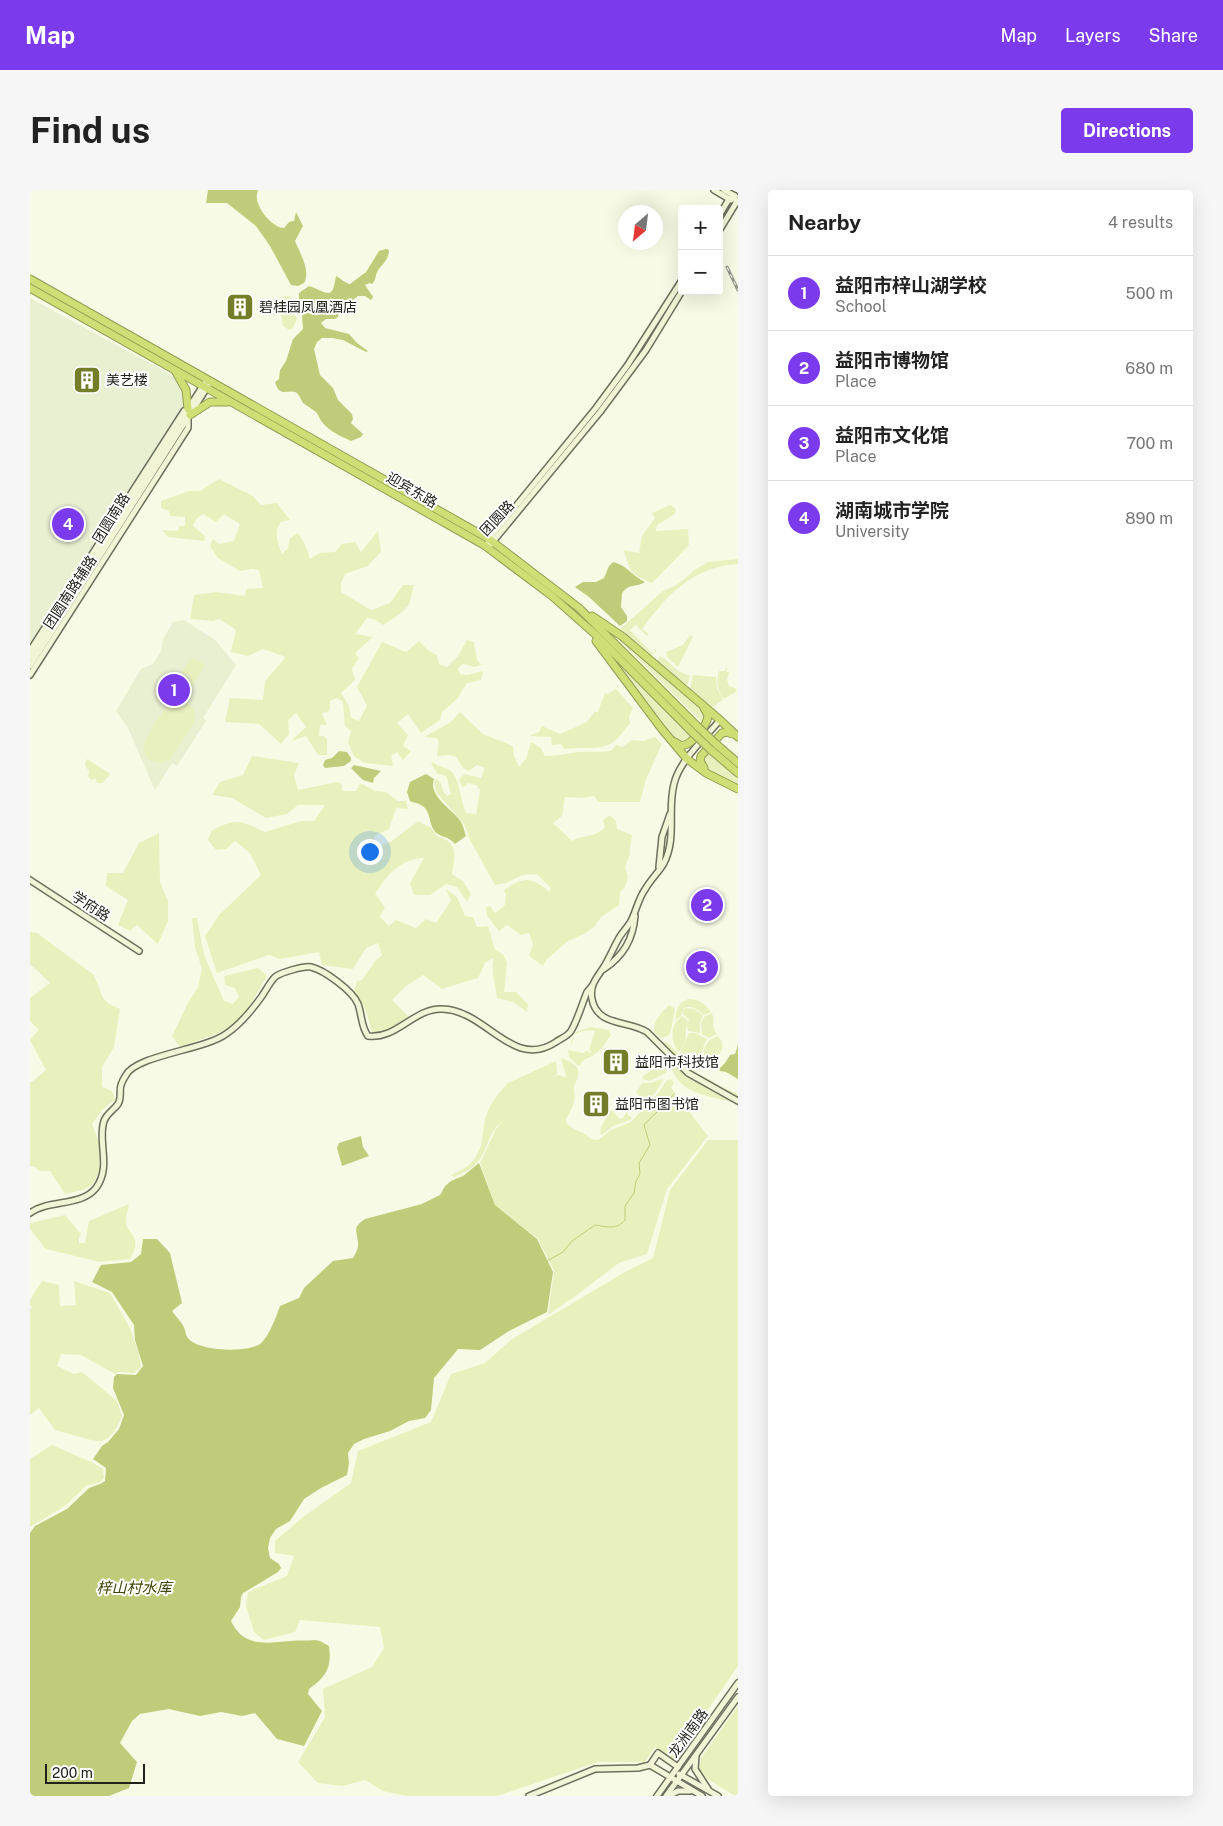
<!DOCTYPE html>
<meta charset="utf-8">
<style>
body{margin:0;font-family:"Public Sans","Noto Sans SC",sans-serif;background:#f6f6f6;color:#222}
.controls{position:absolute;right:15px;top:15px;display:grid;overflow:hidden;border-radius:5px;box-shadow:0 5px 20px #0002}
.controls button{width:45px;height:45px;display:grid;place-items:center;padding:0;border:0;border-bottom:1px solid #e0e0e0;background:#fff;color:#222;font:25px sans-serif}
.compass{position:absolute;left:588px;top:15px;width:45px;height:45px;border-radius:50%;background:#fff;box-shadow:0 5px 20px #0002;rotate:208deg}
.scale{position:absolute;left:15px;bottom:12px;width:100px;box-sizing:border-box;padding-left:5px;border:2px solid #21221a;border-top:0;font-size:14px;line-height:18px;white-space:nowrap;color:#21221a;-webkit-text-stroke:4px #fff;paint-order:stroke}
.you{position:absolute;left:339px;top:661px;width:18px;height:18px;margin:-12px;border:4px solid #fff;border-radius:50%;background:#1a73e8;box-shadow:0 0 0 8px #1a73e833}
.badge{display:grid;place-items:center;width:32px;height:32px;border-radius:50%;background:#7c3aed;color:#fff;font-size:16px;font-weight:700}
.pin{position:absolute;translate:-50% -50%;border:2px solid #fff;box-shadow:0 1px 5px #0006}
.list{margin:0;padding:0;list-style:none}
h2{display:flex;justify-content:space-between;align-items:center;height:65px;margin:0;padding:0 20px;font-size:21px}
h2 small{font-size:16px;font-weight:400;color:#767676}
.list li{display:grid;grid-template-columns:32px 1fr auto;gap:15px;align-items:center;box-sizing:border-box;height:75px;padding:0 20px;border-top:1px solid #e0e0e0}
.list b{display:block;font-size:19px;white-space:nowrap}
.list p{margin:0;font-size:16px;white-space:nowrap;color:#767676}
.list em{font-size:16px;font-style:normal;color:#767676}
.map{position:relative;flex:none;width:708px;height:1606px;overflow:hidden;border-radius:5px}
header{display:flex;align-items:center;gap:30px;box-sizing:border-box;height:70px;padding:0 25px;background:#7c3aed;color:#fff}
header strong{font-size:24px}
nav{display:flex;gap:28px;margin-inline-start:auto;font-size:18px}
.intro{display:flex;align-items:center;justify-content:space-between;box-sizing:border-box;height:120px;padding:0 30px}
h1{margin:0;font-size:35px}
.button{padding:12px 22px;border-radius:5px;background:#7c3aed;color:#fff;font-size:18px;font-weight:700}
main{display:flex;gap:30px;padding:0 30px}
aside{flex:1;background:#fff;border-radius:5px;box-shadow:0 5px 20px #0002}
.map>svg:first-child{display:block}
.built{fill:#e9efd1}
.green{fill:#e8f1be}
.water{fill:#c0cc7a}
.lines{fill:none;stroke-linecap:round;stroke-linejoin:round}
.stream{stroke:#c0cc7a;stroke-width:1}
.secondary-casing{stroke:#6c705c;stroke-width:8}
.highway-casing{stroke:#929c55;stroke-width:9}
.secondary{stroke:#f1f5d6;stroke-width:5}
.highway{stroke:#cfde75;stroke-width:7}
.rail-casing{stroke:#939586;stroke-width:3}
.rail{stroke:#fff;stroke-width:1;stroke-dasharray:4;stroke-linecap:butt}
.highway-bridge-casing{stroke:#929c55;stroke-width:9;stroke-linecap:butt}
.highway-bridge{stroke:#cfde75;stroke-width:7}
.labels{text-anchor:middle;stroke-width:4;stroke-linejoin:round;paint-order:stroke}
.poi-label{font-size:14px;fill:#21221a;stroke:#fff;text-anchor:start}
.street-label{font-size:14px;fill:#21221a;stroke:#fff}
.water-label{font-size:15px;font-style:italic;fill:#414707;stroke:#fff}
</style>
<header>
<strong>Map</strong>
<nav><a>Map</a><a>Layers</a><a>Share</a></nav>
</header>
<div class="intro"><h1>Find us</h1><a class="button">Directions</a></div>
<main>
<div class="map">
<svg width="708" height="1606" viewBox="0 0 708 1606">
<rect width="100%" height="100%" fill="#f7fbe5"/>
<g class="built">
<polygon points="0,108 147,188 154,213 0,455"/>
<polygon points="154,430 185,450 206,475 173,528 176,531 147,576 142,573 125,600 98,538 86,521 111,479 123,474 131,461 133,449 143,432"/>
</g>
<g class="green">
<polygon points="257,106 261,107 262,117 267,129 263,138 259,140 253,136 251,123 247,115 250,108"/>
<path d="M189,289L223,306L231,315L247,313L260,330L251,332C243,342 248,353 252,364L258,358L260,348L268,343L275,354L280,369L290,363L305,362L312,354L325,352L331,362L348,341L351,362L338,376L315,384L311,393V402L341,420L360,413L373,395H384L379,415L370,424L353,435L344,429L337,428L325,444L343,447L325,463L329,468L322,479L325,490L311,503L319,516L321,528L329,531L337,516L327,497L352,452L376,462L389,451L399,461L407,465L409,474L417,477L428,466L437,450L444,452L447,470L451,475L445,477L433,474L428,478L430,484L437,485L453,481L451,490L437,493L427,509L412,522L410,530L391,543L378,524L367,533L378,545L373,556L381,561L373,570L367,562L361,566L363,576L335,573L324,566L318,552L321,541L315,536L313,512L307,508L300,511V519L298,522L292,523L297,535H290L289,546H294L297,549V565H288L276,546L261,551L276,537L266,523L258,530L259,544L251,554L229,534L195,532L200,508L233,510L235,491L256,467L233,459L218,466L201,462L206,440L189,429L183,431L160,429L164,405L187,402L215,406L216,399L233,398L229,380L222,379L210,381L188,368L180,356L183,349L189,354L204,351L210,334L194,324L186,332L173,324L166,329L163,336L175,346L174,351L138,347L132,340L148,341L149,336H155V327L140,326L139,321L131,318V311L159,301H170Z"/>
<path d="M640,315L646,319L645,324L627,335L626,341L658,339L659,355L622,393C601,384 600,383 594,360L609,363L612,346L625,328L622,323Z"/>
<path d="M708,369V374C662,377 637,405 612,439L619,444L617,446L606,435L600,440L622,463L626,460L627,461L622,465L590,439L633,401L645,396L658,386L664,380L678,372Z"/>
<polygon points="660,445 663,447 648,477 637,467 636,462 653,455"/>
<polygon points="589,448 675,521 674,534 589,450"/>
<path d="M630,466C641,471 646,484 660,485L658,494L656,496L627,471Z"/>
<polygon points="161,467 175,475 157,504 144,495"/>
<polygon points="586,472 662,547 658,552 649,554 633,537"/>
<path d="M696,478H698L696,482H699L697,490L699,496L705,498L707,501L694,509C687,501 686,491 689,481H694Z"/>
<polygon points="663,485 686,487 687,498 693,510 682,517 660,499"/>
<path d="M586,499L603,518L599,526L600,533C594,540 588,550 580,554C570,560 548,557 535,559L530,554L522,555L521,547L499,546L509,542L512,536L530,544L557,532L564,522H568L575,503L578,504Z"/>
<path d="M144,511H154L163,517L165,528L164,533L139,570C133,573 126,574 120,570C116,567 113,562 114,557C114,547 135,516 144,511Z"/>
<path d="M430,522L453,544L483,556L484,566L489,577L496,569L501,552L511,558L515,566C527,566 539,563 550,562C561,561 572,563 582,560L586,555L592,557L602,550L613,551L625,547L632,554L616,589L610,612H568L564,606L552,608L535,607L532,626L523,633L542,651C553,644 566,648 575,637L573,630L580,625L586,631L587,639L602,645L600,657V664L595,677L598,687L595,697L590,702L589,715L571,727L565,736L554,744L538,751L517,769L513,776L499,766L503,754L499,743L491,745L477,735L469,741L457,726L456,717L460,716L465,723L475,715L476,705L474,700C493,687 502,686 519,702L521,698L507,684L492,685L476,693L465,695L440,650L434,634L406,602L404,592L406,589L411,593L413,601L417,606L421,604C418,598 419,592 416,586L408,584L401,574L403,572C410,578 416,577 421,581C429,587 431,612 436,623L446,624L450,600L446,595L438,593L433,598L429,590L434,584L451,588L455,578L447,575L439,581L433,578L426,567L419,565L407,566L409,550L406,548L394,547L421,532Z"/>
<polygon points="676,561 708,587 708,597 674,578 672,567"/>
<path d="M222,566L269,573L264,585L268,600L307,592L312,594V601H326L329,595L332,594L345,601L356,602L368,611H376L378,619L366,618L359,639L344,646L347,657L362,651L388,631L401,638L407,646C429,652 425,665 422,684L433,691L441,704L437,712L427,697L416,694L400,705H384L380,693L394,668C370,669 357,685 345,704L355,717L350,727L359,736L366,730L386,738L396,729L406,733L421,711L416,699L427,707L435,726L443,727L447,737L458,736L465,760L473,764L477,773L474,802H486L498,814L497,822L483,812L467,808L463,784V768L455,773L448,788L412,799L393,785L375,797L362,810L379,827L365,837L342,843L335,818L324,801L327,791L332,790L345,771L352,765L348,753L336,758L323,779L292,775L289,762L250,769L239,765L187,783L175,746L189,725L231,685L220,663L205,651L196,659L186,660L178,650L182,640C208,628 209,630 235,642L271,631H284L295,615H268L257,624L236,628L202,608L182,605L190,592L213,585Z"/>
<polygon points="57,569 79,583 80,585 72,593 67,593 65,588 62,590 58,587 59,580 56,578 55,573"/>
<polygon points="129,643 130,692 138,711 138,731 128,754 107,735 100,741 88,735 98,710 76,696 77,683 93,683 109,653"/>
<polygon points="162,728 167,728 174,765 194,811 203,814 209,807 205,798 195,795 194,786 228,778 237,786 216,822 194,841 150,857 142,846 158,813 168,797 172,779 165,757"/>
<polygon points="0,742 7,743 64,785 73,808 79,814 90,819 84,857 72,877 72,897 82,901 85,910 72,920 62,934 70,954 69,982 63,994 53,1000 35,1004 20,981 10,981 5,977 0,976 0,892 2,892 16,880 0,850 9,840 0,831 0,808 20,793 0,774"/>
<path d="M658,809C669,809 674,813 681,822L674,825C668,820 662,815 654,818L651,826L645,830C647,820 647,813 658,809Z"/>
<path d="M639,815L643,817L645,820L640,844C634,849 629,848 624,842C623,830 631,823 639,815Z"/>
<polygon points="656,818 664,819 673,825 670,833 670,843 658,841 657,835 659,830 653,824 654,819"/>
<path d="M682,823C685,831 681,837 687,844L679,848L672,844L671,833L675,826Z"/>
<path d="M652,826L658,831C653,843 660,848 649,862C642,855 640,840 646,832C648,829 650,828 652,826Z"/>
<path d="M561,837L579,840L581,845L571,859L565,864L563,863L564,865L554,870L549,876L539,867L538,860L554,863L556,861L563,863L559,860L565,841C557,840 553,840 545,844L541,855V851L546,842Z"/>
<polygon points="659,843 665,843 677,849 674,855 671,867 668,868 664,861 658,864 650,863"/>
<path d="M688,846C689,848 692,850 692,853C695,862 683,871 674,869C673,857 676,850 688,846Z"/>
<polygon points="634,852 638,853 666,882 694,898 708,904 708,907 665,885 652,874 633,853"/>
<path d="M635,865L656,886L701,912C687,908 663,904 653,895C645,889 639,873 635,865Z"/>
<polygon points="629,867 636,875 636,883 620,891 612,889 613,886 622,880"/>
<path d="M531,868C539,871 550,874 548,885C548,889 545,893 544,897C543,902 546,907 544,912C539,930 526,931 551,942C558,945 560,951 568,950L581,940L601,932L629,902L636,891L641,889L644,893L641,898L678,946L637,999L617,1064L589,1073L548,1104L518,1125L524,1081L508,1049L465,1015L450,973L466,939L474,930C449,949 464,974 423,987L421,985L438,976L445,968L451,956L455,929L460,916L468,904L478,893L526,871L527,884L521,888L527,885L536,887Z"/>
<polygon points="632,889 633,890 626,902 615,912 606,902 612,893 620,893"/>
<path d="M581,920L590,929L593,928L597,921L598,925L602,928L600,930L583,936L572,945L570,943C571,933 577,929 581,920Z"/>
<polygon points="678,950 708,950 708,1476 643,1570 625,1557 615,1572 568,1572 467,1606 377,1606 353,1601 335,1590 312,1596 288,1593 268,1572 295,1527 293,1499 342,1477 354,1458 350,1437 270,1430 265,1442 234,1450 224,1442 216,1416 218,1402 257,1386 264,1366 245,1363 245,1351 273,1327 321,1293 328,1261 401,1232 421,1184 455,1173 482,1149 595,1082 623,1068 640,1000"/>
<path d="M99,1014C98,1019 96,1025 96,1031C97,1047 114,1044 100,1069L70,1072L16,1059L0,1039V1033L35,1025L51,1044L49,1048V1053H55L59,1031Z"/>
<path d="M12,1091L29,1095L30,1116L46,1115L44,1091L80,1103L100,1138L109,1164L111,1177L104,1183L89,1182L85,1184L51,1165L31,1164L27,1176L44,1184L52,1182L87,1211L92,1226C88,1235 83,1248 72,1251C66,1253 34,1242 25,1240L9,1218L0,1225V1120L2,1117L0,1115V1110Z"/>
<polygon points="22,1255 61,1272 73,1279 74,1288 70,1292 56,1296 35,1316 0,1337 0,1269"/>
<polygon points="708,1516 708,1606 705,1606 676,1588 669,1578 671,1568"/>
</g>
<g class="water">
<path d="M178,0H228C228,1 226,7 227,8C227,19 243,38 254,38L259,32L264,31L266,22L273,36L265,51C270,63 281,81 274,93L268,96L261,95L240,56L226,36L197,13H176Z"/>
<path d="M356,59L359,60C359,70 352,74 347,82C345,87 346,90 342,94L340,93L335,95L343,107L341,110L335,106H328C321,112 310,117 308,127L305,129H296L291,133L295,138L319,144L327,153L338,161L336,162L313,150L302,148H292L287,152L284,159L290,185L303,198L308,210L322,224L323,229L321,233L333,244L331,247L321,251C310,246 299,241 292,232C289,229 289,225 286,222C282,219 277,216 273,213C271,210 270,206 267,203C258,198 250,209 245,192L249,189L250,180L256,171L263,149L273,139L272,126L269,114V103L279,96C299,103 302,111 306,86C311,88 314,93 320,94L336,82L349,61Z"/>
<path d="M583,372C597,375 602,386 615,392C606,398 601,392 592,403L591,417L597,426V431L590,436L559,407L545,397L553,392H566L574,388L579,376Z"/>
<polygon points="309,561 317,562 321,568 321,571 314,576 295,578 293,575 295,570 302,568"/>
<polygon points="324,575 351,581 344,588 343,593 333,590 321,578"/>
<path d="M396,584L404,589C398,605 420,618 428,628C433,633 434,640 436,646L425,654C418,646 414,648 408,644C398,637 402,625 394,617C390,613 384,613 380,611L377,602L380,592Z"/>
<polygon points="708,855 708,889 696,882 690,881 689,879 695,873 700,865 705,864"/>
<polygon points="331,946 333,957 339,966 312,976 307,958 309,953"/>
<path d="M449,973L465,1015L507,1049L523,1082L517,1122L479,1141L450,1160L428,1159L404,1188L401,1220L395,1228L379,1231L360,1241L334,1249L324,1254L318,1263L319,1273L317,1285L291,1298L274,1309L260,1331L246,1339L240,1348L238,1358L240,1368L249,1374L251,1378L248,1382L213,1403L211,1407L210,1417L201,1431C214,1458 236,1453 261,1451C269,1450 277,1451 285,1450L290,1451L299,1456C302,1478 296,1487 279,1499L278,1504L292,1521L274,1556L247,1549L225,1523L212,1526L191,1522L170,1526L139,1519L110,1524L102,1531L90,1553L107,1572L99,1598L79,1606H0V1343L5,1336L37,1319L59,1298L70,1294L75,1291L76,1278L63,1269L72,1256L78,1252L89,1239L94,1225L83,1198L84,1187L87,1184L106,1185L113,1176L105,1150L104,1135L82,1102L62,1092L71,1075L101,1072L111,1064L113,1049H127L140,1063L152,1113L142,1121C146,1127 153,1133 155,1140C156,1144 156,1147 160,1150C171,1161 217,1163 230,1154C239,1147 246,1127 250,1116L269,1108L274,1098L303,1071L323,1068C325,1064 329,1058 328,1053C327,1039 322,1038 335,1029L392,1014L410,1005L415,996L421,991L433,986Z"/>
</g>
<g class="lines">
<path class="stream" d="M517,1071L533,1062L542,1051L565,1035C578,1037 587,1040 595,1030V1016L604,1003L606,991L610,984L609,973L620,955L614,935C623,924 636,916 644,904"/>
<g class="secondary-casing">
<g id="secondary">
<polyline points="684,0 701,10"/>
<polyline points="694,0 705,6"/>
<polyline points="689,26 699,9 705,6 706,13 689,41"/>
<polyline points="461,354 570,222 616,160 652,101"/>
<polyline points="457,357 459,349 566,218 597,176 652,90"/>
<polyline points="0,461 154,221"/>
<polyline points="0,468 174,194"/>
<polyline points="0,476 178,196"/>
<polyline points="0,485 158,238 158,229"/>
<path d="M690,530C675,548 649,571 644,594C637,620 647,648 634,673C629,682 621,689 616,698C609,707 607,718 602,729C599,736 593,741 589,748C584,757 580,766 575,775C568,787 559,794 562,809C567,837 599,830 617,842L658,883L708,911"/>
<polyline points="629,677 632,647 640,624"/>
<polyline points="0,690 109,761"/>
<path d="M574,779C593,766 603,750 605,726"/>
<path d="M0,1023C19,1009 51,1017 66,998C82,976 67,952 74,931C77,923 84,920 88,914C92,908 89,901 91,895C92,892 94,888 96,885C107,865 174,860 196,844C211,834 222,820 232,806C236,800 240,792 245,787C251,782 274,776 281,777C294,780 323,801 328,814C332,825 331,837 338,846C366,850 384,818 412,819C457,820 482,881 526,852C530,849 538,846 541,841C548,829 552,814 557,802L562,796"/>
<polyline points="666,1566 665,1579 678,1599"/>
<polyline points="648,1577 628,1563 620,1575 672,1606"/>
<polyline points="649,1584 688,1606"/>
<polyline points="499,1606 565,1579 608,1578 620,1575"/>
<polyline points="627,1606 708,1493"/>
<polyline points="636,1606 708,1507"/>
<polyline points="639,1606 648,1601 660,1601"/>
</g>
</g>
<g class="highway-casing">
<g id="highway">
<polyline points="0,89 459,349 549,418 668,537"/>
<polyline points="0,98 454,355 522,406 566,445 663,543"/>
<polyline points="146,182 156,200 158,219"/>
<polyline points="160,225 180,212 198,212"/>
<polyline points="562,426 593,447 690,530 708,547"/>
<polyline points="566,451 631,538 657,569 676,583 708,599"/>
<path d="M645,552L651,556C662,555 678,535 678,525L674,518"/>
<polyline points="686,554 708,573"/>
<polyline points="681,560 708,583"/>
<polyline points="674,578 670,571 671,566 692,543 698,542 702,544"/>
</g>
</g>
<use href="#secondary" class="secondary"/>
<use href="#highway" class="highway"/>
<g class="rail-casing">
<polyline id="rail" points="697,77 708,100"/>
</g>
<use href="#rail" class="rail"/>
<g class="highway-bridge-casing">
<g id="highway-bridge">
<polyline points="668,537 686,554"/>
<polyline points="663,543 681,560"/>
</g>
</g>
<use href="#highway-bridge" class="highway-bridge"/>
</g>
<defs>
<g id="building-square" transform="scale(1.4375)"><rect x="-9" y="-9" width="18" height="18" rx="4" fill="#747e29" stroke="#fff"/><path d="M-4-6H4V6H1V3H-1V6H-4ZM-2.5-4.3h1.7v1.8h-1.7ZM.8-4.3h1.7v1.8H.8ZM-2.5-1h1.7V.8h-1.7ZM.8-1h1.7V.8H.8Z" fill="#fff"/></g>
</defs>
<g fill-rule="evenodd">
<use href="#building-square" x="210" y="117"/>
<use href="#building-square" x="57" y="190"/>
<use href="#building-square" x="586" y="872"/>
<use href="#building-square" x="566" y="914"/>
</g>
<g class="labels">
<g class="poi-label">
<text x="229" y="122">碧桂园凤凰酒店</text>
<text x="76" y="195">美艺楼</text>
<text x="605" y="877">益阳市科技馆</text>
<text x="585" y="919">益阳市图书馆</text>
</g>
<g class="street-label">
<text transform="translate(382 300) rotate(30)" y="5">迎宾东路</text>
<text transform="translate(81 328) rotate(-58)" y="5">团圆南路</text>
<text transform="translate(467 328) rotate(-47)" y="5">团圆路</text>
<text transform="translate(40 402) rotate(-57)" y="5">团圆南路辅路</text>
<text transform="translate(61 716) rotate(33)" y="5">学府路</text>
<text transform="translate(658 1543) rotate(-54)" y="5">龙洲南路</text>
</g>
<g class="water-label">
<text x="104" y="1403">梓山村水库</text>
</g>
</g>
</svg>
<div class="controls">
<button>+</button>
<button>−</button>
</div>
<svg class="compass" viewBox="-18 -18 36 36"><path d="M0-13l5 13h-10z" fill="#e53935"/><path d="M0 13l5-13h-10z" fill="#767676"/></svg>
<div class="scale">200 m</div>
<div class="you"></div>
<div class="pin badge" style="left:144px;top:500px">1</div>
<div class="pin badge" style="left:677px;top:715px">2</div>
<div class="pin badge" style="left:672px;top:777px">3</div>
<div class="pin badge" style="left:38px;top:334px">4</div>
</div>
<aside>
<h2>Nearby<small>4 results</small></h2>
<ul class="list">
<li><span class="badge">1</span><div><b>益阳市梓山湖学校</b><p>School</p></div><em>500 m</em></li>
<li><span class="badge">2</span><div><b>益阳市博物馆</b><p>Place</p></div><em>680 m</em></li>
<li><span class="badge">3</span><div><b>益阳市文化馆</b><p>Place</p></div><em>700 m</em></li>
<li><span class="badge">4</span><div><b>湖南城市学院</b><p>University</p></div><em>890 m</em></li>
</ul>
</aside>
</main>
